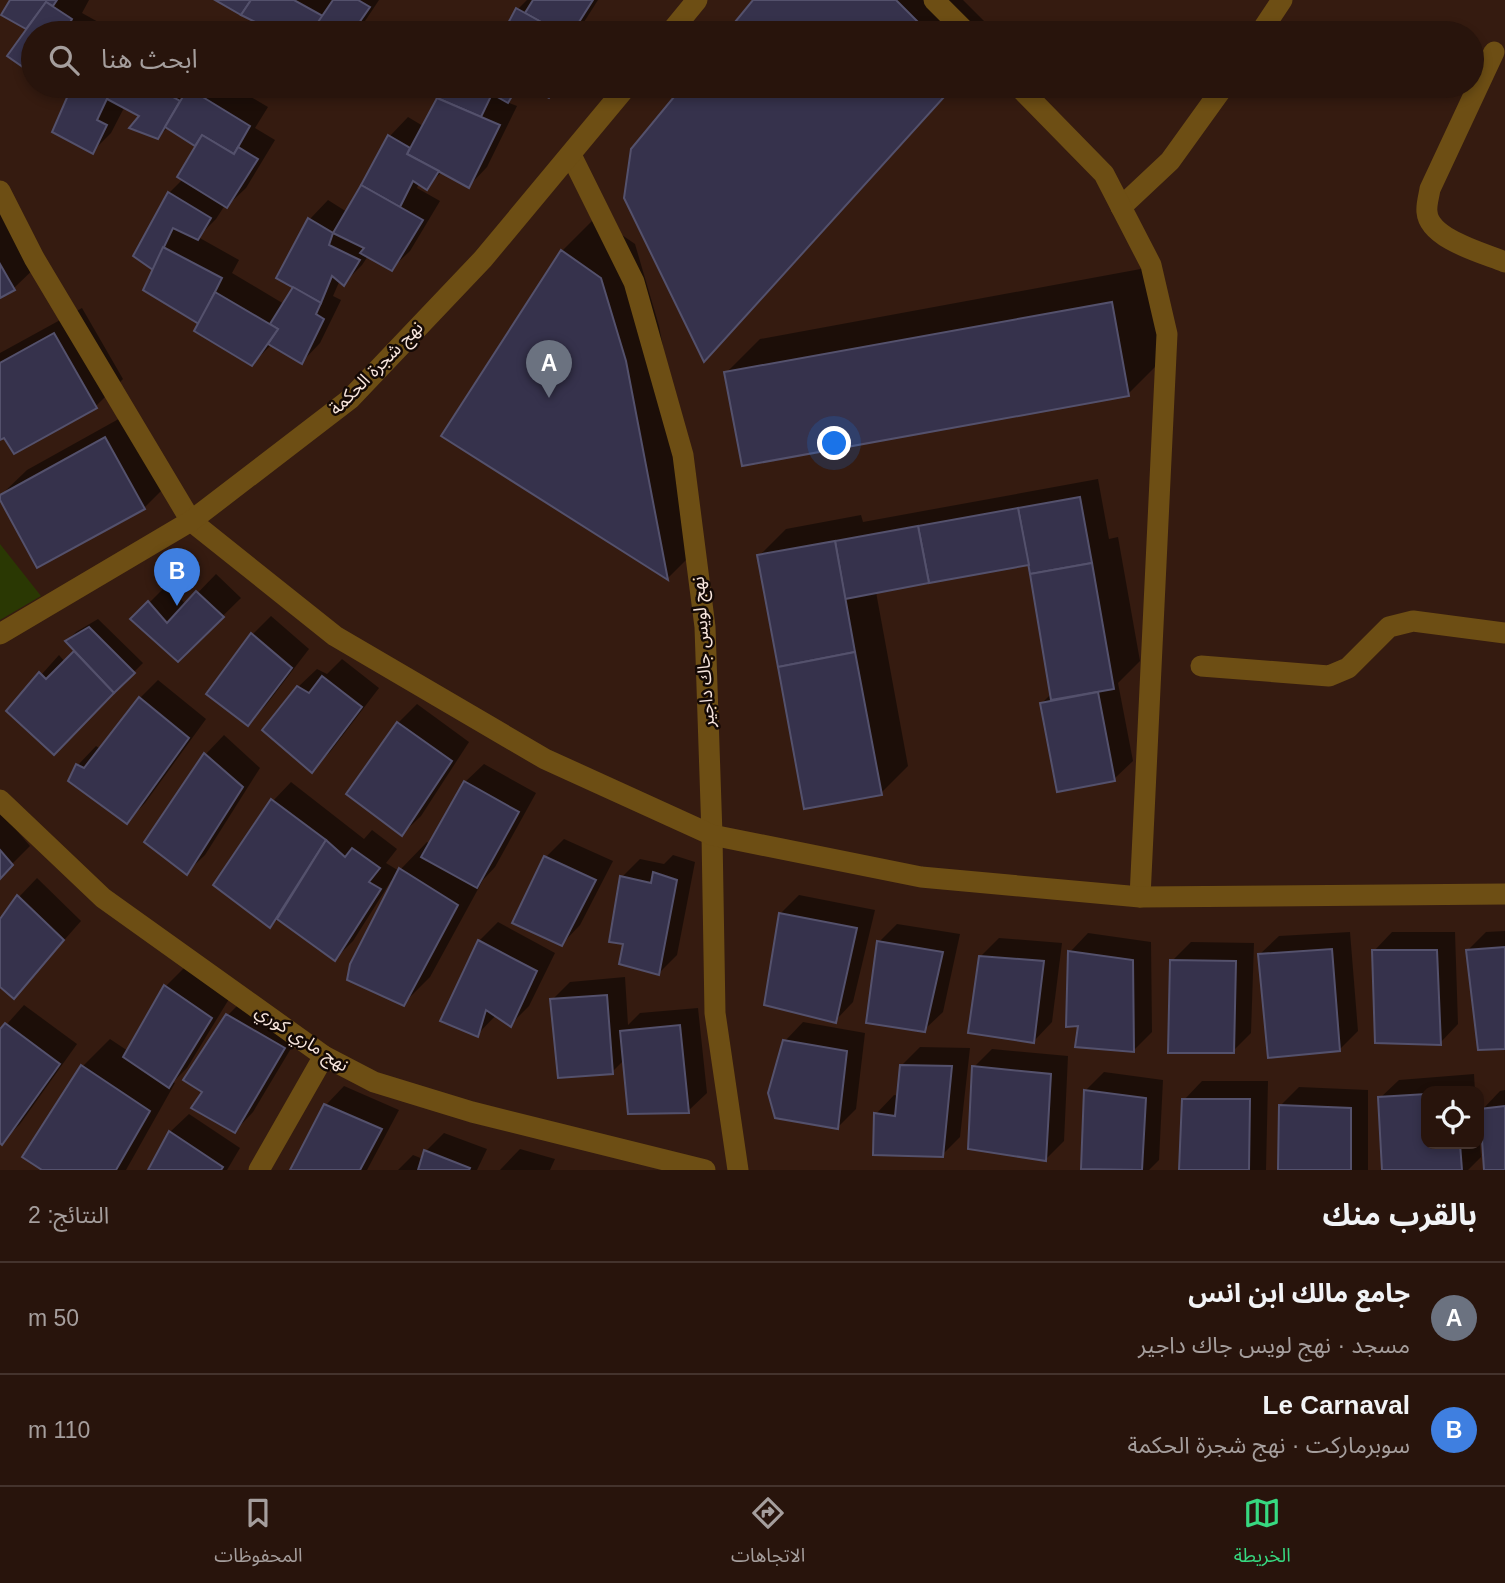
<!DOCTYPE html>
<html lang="ar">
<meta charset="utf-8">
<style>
body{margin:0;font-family:Arial,"Noto Sans Arabic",sans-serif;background:#301d15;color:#f1f3f6;direction:rtl}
.controls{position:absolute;right:21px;bottom:21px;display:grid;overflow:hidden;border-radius:14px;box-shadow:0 4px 10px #0003}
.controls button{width:63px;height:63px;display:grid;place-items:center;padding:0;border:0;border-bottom:2px solid #44332d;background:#28140c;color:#f1f3f6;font:35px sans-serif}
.you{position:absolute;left:835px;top:444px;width:24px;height:24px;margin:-18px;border:5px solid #fff;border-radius:50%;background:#1a73e8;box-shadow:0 0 0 10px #1a73e833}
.badge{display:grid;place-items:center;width:46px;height:46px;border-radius:50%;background:#37d880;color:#fff;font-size:23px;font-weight:700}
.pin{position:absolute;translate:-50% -58px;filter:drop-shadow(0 2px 4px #0008)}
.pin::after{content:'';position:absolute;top:37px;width:24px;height:21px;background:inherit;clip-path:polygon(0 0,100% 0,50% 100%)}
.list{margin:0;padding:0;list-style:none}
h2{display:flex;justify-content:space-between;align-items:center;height:91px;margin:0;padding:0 28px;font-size:30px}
h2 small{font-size:23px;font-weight:400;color:#a59e9d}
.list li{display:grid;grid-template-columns:46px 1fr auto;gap:21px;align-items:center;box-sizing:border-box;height:112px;padding:0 28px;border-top:2px solid #44332d}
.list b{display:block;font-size:26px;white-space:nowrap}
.list p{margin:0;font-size:23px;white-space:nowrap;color:#a59e9d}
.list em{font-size:23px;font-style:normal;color:#a59e9d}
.icon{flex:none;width:38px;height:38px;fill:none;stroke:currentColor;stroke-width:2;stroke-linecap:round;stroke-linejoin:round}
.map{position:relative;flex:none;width:1505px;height:1170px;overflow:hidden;direction:ltr}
.search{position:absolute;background:#28140c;box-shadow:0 4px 10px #0003;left:21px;right:21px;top:21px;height:77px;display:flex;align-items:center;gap:18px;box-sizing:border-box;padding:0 24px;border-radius:38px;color:#a59e9d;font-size:26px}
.sheet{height:315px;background:#28140c}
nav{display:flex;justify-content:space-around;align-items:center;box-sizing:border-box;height:98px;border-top:2px solid #44332d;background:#28140c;font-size:19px;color:#a59e9d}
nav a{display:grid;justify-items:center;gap:4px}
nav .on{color:#37d880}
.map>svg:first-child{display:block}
.green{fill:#2a3803}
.shadow{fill:#0007;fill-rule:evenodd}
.building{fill:#36324c;stroke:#54516c;stroke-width:2}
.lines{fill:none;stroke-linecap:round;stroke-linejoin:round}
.service{stroke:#6d4e14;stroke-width:21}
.pedestrian{stroke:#6d4e14;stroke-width:21}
.minor{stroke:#6d4e14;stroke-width:21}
.labels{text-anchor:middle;stroke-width:5;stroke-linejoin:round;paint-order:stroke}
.street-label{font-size:18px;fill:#f7e5dd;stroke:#140905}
</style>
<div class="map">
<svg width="1505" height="1170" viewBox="0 0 1505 1170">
<rect width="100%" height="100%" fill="#351b10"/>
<polygon class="green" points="0,544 41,596 0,620"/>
<g class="shadow">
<polygon points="12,0 89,0 82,13 109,28 106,33 33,33 33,72 10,56 29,29 4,15"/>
<polygon points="221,0 379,0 365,21 353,33 336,33 320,25 312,33 283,33"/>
<polygon points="527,0 598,0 577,33 505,33 518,9"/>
<polygon points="755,0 963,0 996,33 728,33"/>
<polygon points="478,27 488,33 472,33"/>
<path d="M75,86H232L268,107L255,128L275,140L246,188L227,206L225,205L216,219L198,237L239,260L232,273L284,304L295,287L278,278L310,219L328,200L347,212L390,136L408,117L423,126L445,86H523L507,102L517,106L487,167L469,186L443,171L426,187L419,183L417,188L440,201L410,251L391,269L368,256L362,265L344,283L340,280L333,296L341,300L320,343L302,362L272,344L252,364L201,323L155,270L135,256L169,193L183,179L197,145L168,127L158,137L142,115L125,106L111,133L92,152L54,131ZM338,226L334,235H329Z"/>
<polygon points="685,86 955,86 738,325 704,359 633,150"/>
<polygon points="0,201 41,262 14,288 0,296"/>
<polygon points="596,217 635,244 659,326 701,545 668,578 443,435 562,251"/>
<polygon points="1146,268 1162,360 1128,394 726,373 760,339"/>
<polygon points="82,308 123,379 96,406 15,452 4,436 0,438 0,353"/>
<polygon points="133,411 171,481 144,508 0,496 27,470"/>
<polygon points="1098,479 1109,539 1118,537 1140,661 1118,683 1133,761 1114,779 1042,703 1052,693 1030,563 876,592 908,766 881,793 759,556 786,529 861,515 863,522"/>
<polygon points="216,574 241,598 178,660 133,619 168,584 186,605"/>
<polygon points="271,616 309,649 266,705 248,724 209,694 253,634"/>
<polygon points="98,619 143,663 54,752 9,711 59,655 65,662 76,651 67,641 76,632"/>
<polygon points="342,659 379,688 330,752 312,770 298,687 317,669 327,674"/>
<polygon points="158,680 206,719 145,803 127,822 70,780 78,765 96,746 101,749 140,698"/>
<polygon points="417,704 469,742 421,816 402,834 348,793 398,723"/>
<polygon points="224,735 260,768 205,855 186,873 146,841 206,754"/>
<polygon points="484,764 536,793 495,867 483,880 430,977 403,1004 393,882 391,881 353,941 335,959 279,918 270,926 273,801 291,782 364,839 372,830 397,849 386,863 399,871 427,842 430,844 465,782"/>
<polygon points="0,811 30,846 0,876"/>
<polygon points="564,839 613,861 580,925 562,944 546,857"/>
<polygon points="673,855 695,862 677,955 659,973 625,942 622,877 640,859 664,864"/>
<polygon points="37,878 81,921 14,997 0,985 0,922 19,897"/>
<polygon points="799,895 875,910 853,1002 835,1021 781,913"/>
<polygon points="498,922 555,953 529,1006 511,1024 497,1014 477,1035 443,1020 479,941"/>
<polygon points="897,924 960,934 943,1012 924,1030 879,942"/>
<polygon points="1505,931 1505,1047 1468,950 1486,932"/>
<polygon points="1350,932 1358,1031 1340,1049 1260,954 1279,936"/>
<polygon points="1392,932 1455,932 1458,1024 1440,1043 1374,951"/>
<polygon points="1088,933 1151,942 1152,1032 1133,1051 1080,1024 1070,952"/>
<polygon points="999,938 1062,943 1052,1022 1034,1041 981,956"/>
<polygon points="1191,942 1254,943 1251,1033 1233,1051 1172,961"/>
<polygon points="184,968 229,999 187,1068 173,1082 175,1083 126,1170 45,1170 25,1157 83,1066 110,1039 128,1051 166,986"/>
<polygon points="625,977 628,1025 640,1013 698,1008 707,1093 688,1111 624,1060 612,1072 552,1000 570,982"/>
<polygon points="246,997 302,1030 253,1112 235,1131 228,1015"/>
<polygon points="24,1005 77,1044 20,1124 2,1142 0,1141 0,1032"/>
<polygon points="803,1022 865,1033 856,1109 838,1127 785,1041"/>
<polygon points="920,1047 970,1048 960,1137 942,1155 876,1114 894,1095 899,1096 901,1066"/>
<polygon points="992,1049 1068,1056 1064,1141 1046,1159 974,1067"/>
<polygon points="1104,1072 1163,1080 1159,1160 1149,1170 1096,1170 1082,1167 1085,1091"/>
<polygon points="1474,1074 1475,1091 1426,1091 1426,1144 1479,1144 1479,1133 1481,1157 1468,1170 1384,1170 1380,1098 1399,1080"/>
<polygon points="1202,1081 1268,1081 1266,1170 1181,1170 1184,1100"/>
<polygon points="344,1086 399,1110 367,1170 292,1170 326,1105"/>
<polygon points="1299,1087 1368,1090 1368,1170 1280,1170 1281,1105"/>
<polygon points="1505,1090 1505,1170 1486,1170 1482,1110 1500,1091"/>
<polygon points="189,1114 240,1148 227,1170 150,1170 170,1132"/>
<polygon points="444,1133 487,1149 477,1170 398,1170 413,1155 423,1159 426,1151"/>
<polygon points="520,1149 555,1159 550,1170 500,1170"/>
</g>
<g class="building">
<polygon points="10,0 57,0 53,6 46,2 26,29 1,15"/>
<polygon points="215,0 251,0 241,15"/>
<polygon points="251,0 294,0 323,16 311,33 278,33 241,15"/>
<polygon points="333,0 358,0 370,7 352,33 332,33 316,25"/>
<polygon points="533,0 593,0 572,33 561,33 525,13"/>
<polygon points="753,0 896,0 929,33 726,33"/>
<polygon points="46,2 72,19 65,32 68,33 33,33 33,74 7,56"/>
<polygon points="516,8 561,33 503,33"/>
<polygon points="72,86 113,86 97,120 107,125 93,154 52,132"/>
<polygon points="113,86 153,86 180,101 158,139 129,128 139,116 107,99"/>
<polygon points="443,86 518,86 508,103 492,94 481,117 437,98"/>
<polygon points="528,86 559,86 549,98"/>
<polygon points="683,86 954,86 704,362 624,198 631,149"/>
<polygon points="188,88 250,126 234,154 202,135 195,146 165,127"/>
<polygon points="437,98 500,125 469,188 407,154"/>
<polygon points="202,135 234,154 238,147 258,159 227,208 177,177"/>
<polygon points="388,135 410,148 407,154 439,171 427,190 413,181 400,207 361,185"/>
<polygon points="361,185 423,220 392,271 360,253 364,248 333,233"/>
<polygon points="168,192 211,218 198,240 173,228 153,270 133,256"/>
<polygon points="308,218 333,233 329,245 360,260 344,286 332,276 321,303 276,278"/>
<polygon points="163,247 222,278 199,324 143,290"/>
<polygon points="561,250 601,278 626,361 668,580 441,436"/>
<polygon points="0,264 15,290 0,298"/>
<polygon points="293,287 321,303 316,314 324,319 302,364 268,344 278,329 270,324"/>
<polygon points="215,292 278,329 252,366 194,331"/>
<polygon points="1112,302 1129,396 742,466 724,372"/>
<polygon points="54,333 97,408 14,454 4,438 0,440 0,363"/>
<polygon points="105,437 145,509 37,568 0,500 0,495"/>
<polygon points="1080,497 1092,563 1030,574 1018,508"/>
<polygon points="1018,508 1029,565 929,583 918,526"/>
<polygon points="918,526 929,583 845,599 835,541"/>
<polygon points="835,541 855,652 778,667 757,555"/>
<polygon points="1092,563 1114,689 1051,700 1030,574"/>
<polygon points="196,591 224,617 178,662 130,619 148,601 167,623"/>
<polygon points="89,627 135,673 114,693 65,641"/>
<polygon points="251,633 292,668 248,726 206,694"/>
<polygon points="74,651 114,693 54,755 6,711 39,672 46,679"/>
<polygon points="855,652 882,795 804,809 778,667"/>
<polygon points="322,676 362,707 312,773 262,730 297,686 309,693"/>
<polygon points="1098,692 1115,781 1057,792 1040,703"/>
<polygon points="139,697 189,738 127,824 68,781 76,764 84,768"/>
<polygon points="397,722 452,761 402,836 346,794"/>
<polygon points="204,753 243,787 187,875 144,842"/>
<polygon points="464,781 519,812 477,888 421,857"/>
<polygon points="271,799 326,840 270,928 213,885"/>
<polygon points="326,840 345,857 352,848 380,868 369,882 381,889 335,961 277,919"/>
<polygon points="0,850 13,865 0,879"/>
<polygon points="544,856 596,880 562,946 512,923"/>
<polygon points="399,868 458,905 404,1006 347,980 350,964"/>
<polygon points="653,872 677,880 659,975 619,964 623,944 609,942 620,876 651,883"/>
<polygon points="17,895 64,940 14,999 0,987 0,919"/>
<polygon points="779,913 857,928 836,1023 764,1005"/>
<polygon points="478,940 537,971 511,1027 486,1010 478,1037 440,1021"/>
<polygon points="877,941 943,952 925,1032 866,1023"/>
<polygon points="1505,947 1505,1049 1478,1050 1466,950"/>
<polygon points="1332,949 1340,1051 1268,1058 1258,954"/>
<polygon points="1372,950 1437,950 1441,1045 1375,1043"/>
<polygon points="1068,951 1133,960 1134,1052 1075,1047 1078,1026 1066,1027"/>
<polygon points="979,956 1044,961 1034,1043 968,1033"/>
<polygon points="1170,960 1236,961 1234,1053 1168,1053"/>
<polygon points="164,985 212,1018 169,1088 123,1057"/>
<polygon points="607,995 613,1074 558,1078 550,999"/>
<polygon points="226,1014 285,1048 235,1133 191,1108 202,1092 183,1080"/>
<polygon points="5,1023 60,1064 2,1145 0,1143 0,1029"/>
<polygon points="680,1025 689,1113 628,1114 620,1031"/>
<polygon points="783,1040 847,1051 838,1129 775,1118 768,1093"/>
<polygon points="81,1065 150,1111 116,1170 42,1170 22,1157"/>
<polygon points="900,1065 952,1066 943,1157 873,1155 874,1113 895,1116"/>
<polygon points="972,1066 1051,1074 1046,1161 968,1149"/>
<polygon points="1084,1090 1146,1098 1142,1170 1081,1169"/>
<polygon points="1426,1094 1426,1144 1460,1144 1462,1170 1382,1170 1378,1097"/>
<polygon points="1182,1099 1250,1099 1249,1170 1179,1170"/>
<polygon points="324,1104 382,1129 360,1170 290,1170"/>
<polygon points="1279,1105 1351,1108 1351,1170 1278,1170"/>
<polygon points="1505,1106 1505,1170 1484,1170 1480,1109"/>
<polygon points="169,1131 223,1167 221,1170 148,1170"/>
<polygon points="424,1150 470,1168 469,1170 418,1170"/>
</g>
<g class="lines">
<g class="service">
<polyline points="1260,33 1282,0"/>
<polyline points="1121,207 1170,161 1224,86"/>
</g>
<polyline class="pedestrian" points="259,1170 324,1056"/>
<g class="minor">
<polyline points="934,0 967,33"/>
<polyline points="670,33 697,0"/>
<path d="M1494,52L1430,189C1429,196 1426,205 1427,212C1429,239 1483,253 1505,262"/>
<polyline points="1018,86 1104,174 1151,265 1167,334 1140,897"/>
<polyline points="571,155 634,282 683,455 705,627 712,835 715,1013 738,1170"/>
<polyline points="0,191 34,258 191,521 335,636 545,759 712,835 921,877 1140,897 1505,894"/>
<polyline points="0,634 191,521 350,399 483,259 627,86"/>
<polyline points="1201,666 1329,676 1348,668 1389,627 1413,621 1505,633"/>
<polyline points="0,800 103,898 324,1056 374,1082 472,1112 705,1170"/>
</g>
</g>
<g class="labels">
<g class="street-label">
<text transform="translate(376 368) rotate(-45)" y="6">نهج شجرة الحكمة</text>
<text transform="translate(703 652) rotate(-94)" y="6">نهج لويس جاك داجير</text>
<text transform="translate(302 1038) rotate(33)" y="6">نهج ماري كوري</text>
</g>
</g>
</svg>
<div class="controls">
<button><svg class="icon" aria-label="locate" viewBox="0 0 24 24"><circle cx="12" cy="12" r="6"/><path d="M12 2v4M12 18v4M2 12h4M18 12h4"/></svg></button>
</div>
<div class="you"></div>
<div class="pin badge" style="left:549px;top:398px;background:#6b7280">A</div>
<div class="pin badge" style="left:177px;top:606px;background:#3f7fe0">B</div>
<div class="search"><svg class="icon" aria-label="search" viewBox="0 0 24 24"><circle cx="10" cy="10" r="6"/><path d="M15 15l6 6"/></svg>ابحث هنا</div>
</div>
<section class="sheet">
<h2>بالقرب منك<small>النتائج: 2</small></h2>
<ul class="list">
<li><span class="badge" style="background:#6b7280">A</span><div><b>جامع مالك ابن انس</b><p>مسجد · نهج لويس جاك داجير</p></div><em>50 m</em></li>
<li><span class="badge" style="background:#3f7fe0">B</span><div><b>Le Carnaval</b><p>سوبرماركت · نهج شجرة الحكمة</p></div><em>110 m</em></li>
</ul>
</section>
<nav>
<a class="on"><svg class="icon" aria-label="map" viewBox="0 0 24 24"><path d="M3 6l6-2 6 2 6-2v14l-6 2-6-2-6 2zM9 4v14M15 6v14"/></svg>الخريطة</a>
<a><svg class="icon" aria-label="directions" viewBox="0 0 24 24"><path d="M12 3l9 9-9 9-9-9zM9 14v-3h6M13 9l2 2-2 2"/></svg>الاتجاهات</a>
<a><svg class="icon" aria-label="saved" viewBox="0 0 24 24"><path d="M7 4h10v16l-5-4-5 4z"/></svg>المحفوظات</a>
</nav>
